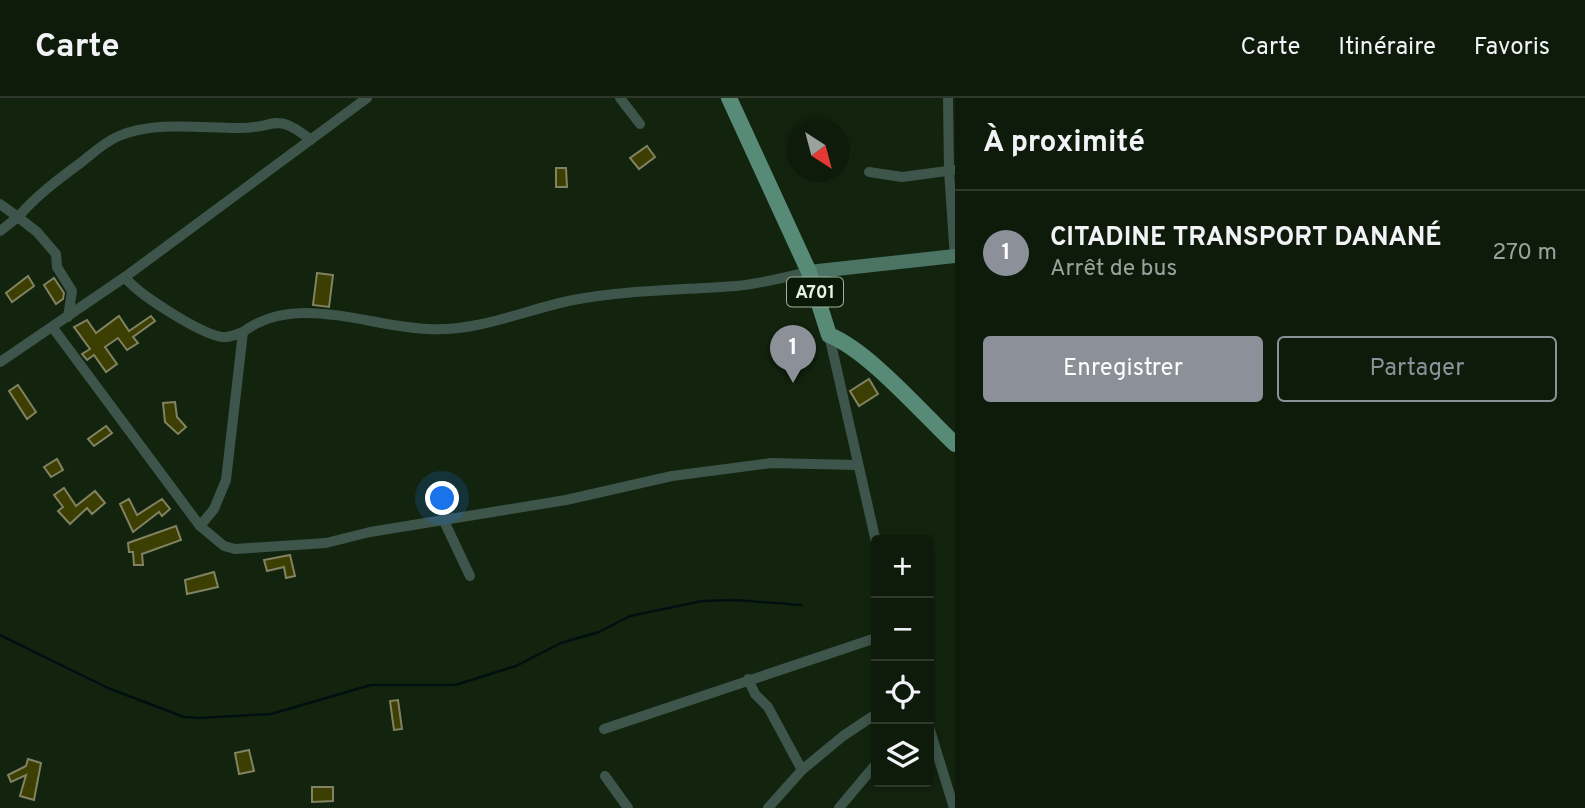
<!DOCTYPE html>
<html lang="fr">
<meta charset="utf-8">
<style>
body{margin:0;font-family:Overpass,sans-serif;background:#1c2818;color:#f1f3f6}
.controls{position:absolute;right:21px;bottom:21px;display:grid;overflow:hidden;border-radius:7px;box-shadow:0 4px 10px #0003}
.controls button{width:63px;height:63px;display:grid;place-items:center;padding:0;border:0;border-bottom:2px solid #2e392b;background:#0e1b0a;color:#f1f3f6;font:35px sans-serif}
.compass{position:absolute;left:787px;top:21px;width:63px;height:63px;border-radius:50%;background:#0e1b0a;box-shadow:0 4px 10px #0003;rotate:144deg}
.you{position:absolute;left:443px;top:401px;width:24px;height:24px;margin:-18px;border:5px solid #fff;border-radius:50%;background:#1a73e8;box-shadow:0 0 0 10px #1a73e833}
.badge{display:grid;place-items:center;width:46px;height:46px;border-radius:50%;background:#8c9099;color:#fff;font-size:23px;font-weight:700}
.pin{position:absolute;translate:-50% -58px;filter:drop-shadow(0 2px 4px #0008)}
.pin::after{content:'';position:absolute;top:37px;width:24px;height:21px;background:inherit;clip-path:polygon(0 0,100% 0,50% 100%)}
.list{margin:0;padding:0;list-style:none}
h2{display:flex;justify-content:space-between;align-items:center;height:91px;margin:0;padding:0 28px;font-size:30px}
h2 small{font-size:23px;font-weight:400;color:#9ba19c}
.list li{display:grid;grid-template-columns:46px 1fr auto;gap:21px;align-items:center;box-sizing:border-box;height:126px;padding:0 28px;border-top:2px solid #2e392b}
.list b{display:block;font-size:26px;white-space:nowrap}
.list p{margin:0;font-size:23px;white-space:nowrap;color:#9ba19c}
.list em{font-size:23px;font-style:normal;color:#9ba19c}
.actions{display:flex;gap:14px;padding:21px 28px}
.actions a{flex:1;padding:16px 0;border:2px solid #8c9099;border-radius:7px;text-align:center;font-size:24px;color:#8c9099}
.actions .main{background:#8c9099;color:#fff}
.icon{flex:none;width:38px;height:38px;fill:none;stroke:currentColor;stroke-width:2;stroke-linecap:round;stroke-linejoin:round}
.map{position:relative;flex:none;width:955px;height:710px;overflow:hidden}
header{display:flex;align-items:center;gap:42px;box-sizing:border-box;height:98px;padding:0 35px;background:#0e1b0a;border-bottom:2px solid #2e392b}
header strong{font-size:33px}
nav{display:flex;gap:38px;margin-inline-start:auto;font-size:24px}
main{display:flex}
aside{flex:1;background:#0e1b0a}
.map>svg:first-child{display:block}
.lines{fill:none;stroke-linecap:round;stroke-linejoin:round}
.stream{stroke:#001011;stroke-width:2.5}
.building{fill:#3c3e02;stroke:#808262;stroke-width:2}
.street{stroke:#3d554b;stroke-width:10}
.secondary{stroke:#4c7464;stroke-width:14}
.primary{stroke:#578b77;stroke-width:16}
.labels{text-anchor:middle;stroke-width:7;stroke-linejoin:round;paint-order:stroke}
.shield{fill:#091a06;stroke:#a4b1a1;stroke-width:2}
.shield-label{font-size:18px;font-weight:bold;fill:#e6f2e3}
</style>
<header>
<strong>Carte</strong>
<nav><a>Carte</a><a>Itinéraire</a><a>Favoris</a></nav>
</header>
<main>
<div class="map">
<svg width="955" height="710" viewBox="0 0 955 710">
<rect width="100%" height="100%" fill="#12240e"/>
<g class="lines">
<polyline class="stream" points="0,537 108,590 184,619 199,620 271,616 371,587 455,587 516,568 561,545 599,534 630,518 702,503 735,502 801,507"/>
</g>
<g class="building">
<polygon points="647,48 655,59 639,71 630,60"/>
<polygon points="556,70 566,70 567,89 556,89"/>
<polygon points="317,175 333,177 329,209 313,207"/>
<polygon points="28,178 34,188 12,204 6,195"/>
<polygon points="54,180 64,195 63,201 56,206 44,187"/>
<polygon points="119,218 129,233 151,218 155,223 133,239 138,245 127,252 118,240 105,249 117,266 106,274 94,257 87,262 82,256 90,251 74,229 87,222 96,235"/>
<polygon points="869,281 878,296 859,308 850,293"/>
<polygon points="18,287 36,314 27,321 9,293"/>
<polygon points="175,304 177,319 186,329 178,336 165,324 163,305"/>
<polygon points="106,328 112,335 94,348 88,341"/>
<polygon points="57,361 63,372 51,379 44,369"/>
<polygon points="64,390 76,408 95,393 105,405 92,416 87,410 70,426 58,413 63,409 54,397"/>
<polygon points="129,401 137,417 162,401 170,411 162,418 159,414 133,434 120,406"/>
<polygon points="176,428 181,442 142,456 143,467 134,467 133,454 129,454 128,445"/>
<polygon points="290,457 295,478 286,480 284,469 267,473 264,462"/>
<polygon points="214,474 218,489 187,496 185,482"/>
<polygon points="398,602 402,631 394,632 390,603"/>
<polygon points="249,652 254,673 239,676 235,655"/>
<polygon points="28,661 41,665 34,702 20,698 26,677 11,684 8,677 26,668"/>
<polygon points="312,689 333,689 333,703 312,704"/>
</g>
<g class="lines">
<g class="street">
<polyline points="620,0 640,26"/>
<polyline points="948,0 949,73 955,160"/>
<polyline points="869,74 902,79 955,72"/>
<path d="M0,106L18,119C35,99 54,85 75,69C89,59 102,45 119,38C154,23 200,30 237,30C278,31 273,12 311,42"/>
<polyline points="0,133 18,119 37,134 56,156 57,169 72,193 68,219"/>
<polyline points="53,230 200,428 224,448 235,451 326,445 370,434 566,402 672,378 771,365 856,367"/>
<path d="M243,234C237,236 229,240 222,239C201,236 137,196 125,179L367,0"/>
<polyline points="829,237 876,444"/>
<polyline points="0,264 125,179"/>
<polyline points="443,421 470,478"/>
<path d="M200,428L214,411L226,382L243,234C295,194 369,229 428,231C478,234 524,212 573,202C626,192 682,192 736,188C760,186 785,179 809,174"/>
<polyline points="748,581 755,596 768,609 802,672"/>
<polyline points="929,629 954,710"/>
<polyline points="604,631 876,540"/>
<polyline points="605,678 628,710"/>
<polyline points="768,710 802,672 843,638 876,616"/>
<polyline points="839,710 876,666"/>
</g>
<polyline class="secondary" points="809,174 955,158"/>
<path class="primary" d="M729,0L809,174L829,237C869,253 922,315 955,346"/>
</g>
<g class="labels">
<rect class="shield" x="787" y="179.5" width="56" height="29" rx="5"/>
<g class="shield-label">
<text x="815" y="200">A701</text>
</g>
</g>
</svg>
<div class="controls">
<button>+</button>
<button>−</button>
<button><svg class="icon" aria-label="locate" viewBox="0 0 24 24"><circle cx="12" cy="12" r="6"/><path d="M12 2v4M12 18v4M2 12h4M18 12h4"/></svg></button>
<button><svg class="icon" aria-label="layers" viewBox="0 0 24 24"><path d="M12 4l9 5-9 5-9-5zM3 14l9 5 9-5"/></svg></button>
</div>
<svg class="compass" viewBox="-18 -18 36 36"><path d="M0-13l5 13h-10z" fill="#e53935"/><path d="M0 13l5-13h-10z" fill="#9ba19c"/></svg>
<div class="you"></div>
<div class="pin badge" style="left:793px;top:285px">1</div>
</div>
<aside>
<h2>À proximité<small></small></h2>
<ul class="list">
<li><span class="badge">1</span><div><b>CITADINE TRANSPORT DANANÉ</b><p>Arrêt de bus</p></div><em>270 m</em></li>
</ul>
<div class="actions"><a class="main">Enregistrer</a><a>Partager</a></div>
</aside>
</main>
